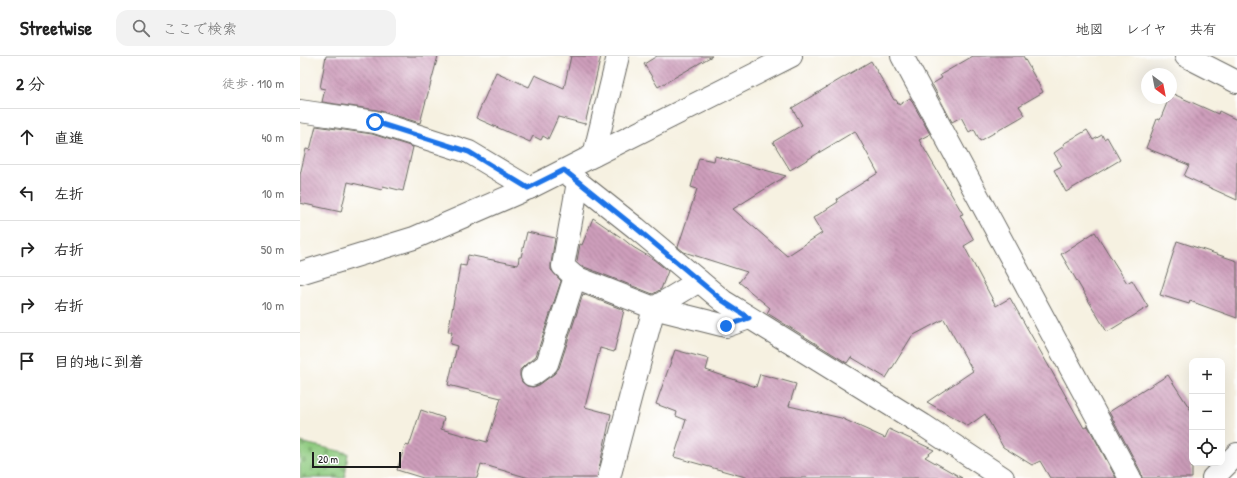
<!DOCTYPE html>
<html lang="ja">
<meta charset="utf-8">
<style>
body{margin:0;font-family:"Patrick Hand","Klee One",sans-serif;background:#f2f2f2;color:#222}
.controls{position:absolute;right:12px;bottom:12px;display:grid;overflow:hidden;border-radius:8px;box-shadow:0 4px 16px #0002}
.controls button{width:36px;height:36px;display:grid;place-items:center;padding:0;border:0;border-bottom:1px solid #e0e0e0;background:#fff;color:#222;font:20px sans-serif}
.compass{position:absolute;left:841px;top:12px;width:36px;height:36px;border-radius:50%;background:#fff;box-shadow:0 4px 16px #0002;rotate:148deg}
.scale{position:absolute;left:12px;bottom:10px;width:89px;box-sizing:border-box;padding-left:4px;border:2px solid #1c1c1c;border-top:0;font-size:11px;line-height:14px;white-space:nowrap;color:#1c1c1c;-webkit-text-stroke:3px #fff;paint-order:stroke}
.stop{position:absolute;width:12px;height:12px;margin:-9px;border:3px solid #1a73e8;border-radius:50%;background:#fff}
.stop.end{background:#1a73e8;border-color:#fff;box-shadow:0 1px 4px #0008}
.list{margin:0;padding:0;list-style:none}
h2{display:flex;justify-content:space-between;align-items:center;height:52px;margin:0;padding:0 16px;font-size:17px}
h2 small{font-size:13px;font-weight:400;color:#767676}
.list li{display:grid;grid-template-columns:26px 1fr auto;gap:12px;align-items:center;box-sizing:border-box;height:56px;padding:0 16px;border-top:1px solid #e0e0e0}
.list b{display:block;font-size:15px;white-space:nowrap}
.list em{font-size:13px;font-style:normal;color:#767676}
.icon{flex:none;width:22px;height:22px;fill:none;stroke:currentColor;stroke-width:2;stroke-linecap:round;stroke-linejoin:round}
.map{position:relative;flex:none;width:937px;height:422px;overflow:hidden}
header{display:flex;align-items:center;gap:24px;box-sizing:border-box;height:56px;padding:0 20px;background:#fff;border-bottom:1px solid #e0e0e0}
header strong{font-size:19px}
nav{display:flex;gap:22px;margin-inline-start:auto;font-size:14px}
.search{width:280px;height:36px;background:#f2f2f2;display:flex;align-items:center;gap:10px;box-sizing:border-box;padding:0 14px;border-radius:12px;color:#767676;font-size:15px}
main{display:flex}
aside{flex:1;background:#fff}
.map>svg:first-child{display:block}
.cemetery{fill:url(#cemetery-stones);stroke:#55734e}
.building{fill:url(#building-back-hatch)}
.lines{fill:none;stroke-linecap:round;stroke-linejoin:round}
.minor-casing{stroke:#686761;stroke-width:24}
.minor{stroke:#fff;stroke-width:22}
.route{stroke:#1a73e8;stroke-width:5}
</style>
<header>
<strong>Streetwise</strong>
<div class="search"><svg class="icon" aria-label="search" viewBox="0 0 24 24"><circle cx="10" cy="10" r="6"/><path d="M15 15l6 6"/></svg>ここで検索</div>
<nav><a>地図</a><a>レイヤ</a><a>共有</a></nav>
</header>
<main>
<aside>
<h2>2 分<small>徒歩 · 110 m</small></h2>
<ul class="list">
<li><svg class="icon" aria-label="ahead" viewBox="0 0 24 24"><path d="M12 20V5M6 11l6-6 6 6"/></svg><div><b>直進</b></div><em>40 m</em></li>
<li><svg class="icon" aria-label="left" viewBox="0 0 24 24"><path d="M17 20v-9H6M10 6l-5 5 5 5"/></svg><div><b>左折</b></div><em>10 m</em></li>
<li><svg class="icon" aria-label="right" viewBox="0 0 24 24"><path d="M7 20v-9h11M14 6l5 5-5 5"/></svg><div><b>右折</b></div><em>50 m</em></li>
<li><svg class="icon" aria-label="right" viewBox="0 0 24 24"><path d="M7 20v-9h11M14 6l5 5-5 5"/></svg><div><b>右折</b></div><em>10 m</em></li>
<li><svg class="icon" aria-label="arrive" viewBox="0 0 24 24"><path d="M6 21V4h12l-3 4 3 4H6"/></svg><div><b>目的地に到着</b></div></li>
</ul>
</aside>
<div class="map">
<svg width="937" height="422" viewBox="0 0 937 422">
<defs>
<pattern id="cemetery-stones" width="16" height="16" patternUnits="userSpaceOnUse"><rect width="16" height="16" fill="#8eca7f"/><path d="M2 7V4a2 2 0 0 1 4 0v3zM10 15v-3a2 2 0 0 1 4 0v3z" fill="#7aad6d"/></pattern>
<pattern id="building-back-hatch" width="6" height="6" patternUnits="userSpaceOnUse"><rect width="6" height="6" fill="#ce9ebb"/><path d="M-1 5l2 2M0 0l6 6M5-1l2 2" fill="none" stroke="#a68097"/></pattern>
</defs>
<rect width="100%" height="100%" fill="#fff"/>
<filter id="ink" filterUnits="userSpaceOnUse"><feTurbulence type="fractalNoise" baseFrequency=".025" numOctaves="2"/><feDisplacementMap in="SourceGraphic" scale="8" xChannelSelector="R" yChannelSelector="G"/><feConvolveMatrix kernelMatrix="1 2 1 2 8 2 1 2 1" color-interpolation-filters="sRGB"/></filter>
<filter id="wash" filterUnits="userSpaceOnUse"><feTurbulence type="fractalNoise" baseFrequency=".012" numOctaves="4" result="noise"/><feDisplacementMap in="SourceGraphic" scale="16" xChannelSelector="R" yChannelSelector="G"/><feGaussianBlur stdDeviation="0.9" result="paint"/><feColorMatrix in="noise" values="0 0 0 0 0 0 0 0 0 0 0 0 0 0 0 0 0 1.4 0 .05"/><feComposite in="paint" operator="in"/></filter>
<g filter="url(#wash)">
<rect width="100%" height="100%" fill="#f6f1e1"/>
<polygon class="cemetery" points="0,386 48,397 45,422 0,422"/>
<g id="blocks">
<g class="building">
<polygon points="26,0 138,0 120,67 77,54 22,46 25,33 20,32"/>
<polygon points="271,0 301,0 285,68 258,61 248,83 243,80 241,84 233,80 230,86 176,62 196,16 229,31 235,19 264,32"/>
<polygon points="357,0 412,0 358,31 344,8"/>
<polygon points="673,0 723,0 743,36 719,50 725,59 680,85 674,73 669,76 661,61 652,66 632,28 642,22 640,19"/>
<polygon points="571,5 594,44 596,44 599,49 610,42 630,78 619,84 663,158 660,159 674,184 664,190 696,250 710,242 784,372 788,370 816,422 750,422 740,405 732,409 703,391 685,358 668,370 627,346 673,315 644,263 612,280 586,322 551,301 547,307 467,257 470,252 439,226 447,216 384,196 378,191 397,133 391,131 399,102 414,105 415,100 486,120 433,153 487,200 522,177 513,162 538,146 537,143 578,117 555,75 490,114 473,86 502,69 492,52"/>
<polygon points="871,37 918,58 919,55 937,64 937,144 884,120 889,109 846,92 857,63 860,64 869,42 871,42"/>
<polygon points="16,70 72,78 113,91 103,135 83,130 82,134 48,126 41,156 0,147 0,119 6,93 10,94"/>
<polygon points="787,74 793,84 802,79 804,83 807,81 820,104 766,136 754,114 762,110 754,97 764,90 763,88"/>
<polygon points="293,162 322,182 333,191 353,203 368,215 361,233 353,238 282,210 277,205 280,188 282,189"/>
<polygon points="227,176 255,182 251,208 251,214 261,225 236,300 225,309 220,314 220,320 222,326 227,330 233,331 239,329 254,318 259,312 283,238 324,254 314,296 300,292 285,351 311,358 297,422 229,422 181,408 177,422 123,422 97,414 105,389 109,390 121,354 144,362 141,373 187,386 201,342 148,329 157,290 150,288 152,276 148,276 156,233 160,209 166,210 168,199 218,209 219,201 221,201"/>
<polygon points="795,176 827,227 832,224 848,251 807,276 761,198"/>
<polygon points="877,185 937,205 937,262 890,245 889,248 860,239"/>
<polygon points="375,294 409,303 406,314 456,331 460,318 496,328 489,350 541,362 585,382 589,373 634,394 625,401 662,422 449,422 374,401 386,364 376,360 377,356 356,348"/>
<polygon points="868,319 892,356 892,422 842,422 841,416 809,356"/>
</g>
</g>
</g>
<g filter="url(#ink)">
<use href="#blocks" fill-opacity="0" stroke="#686761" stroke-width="1"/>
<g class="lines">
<g class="minor-casing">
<g id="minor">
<polyline points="602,0 830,422"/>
<polyline points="886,0 937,26"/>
<polyline points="0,55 75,66 169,96 229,132"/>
<polyline points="294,99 318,0"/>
<polyline points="264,115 336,172 423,245 623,369 703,422"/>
<polyline points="278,126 263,210 275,221 354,252 399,225"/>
<polyline points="0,217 114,182 229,132 491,0"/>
<polyline points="232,319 247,308 275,221"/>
<polyline points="309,422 354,252 426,270 449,262"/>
<polyline points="913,422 937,398"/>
</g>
</g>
<use href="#minor" class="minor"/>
</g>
</g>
<g class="lines" filter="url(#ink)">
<polyline class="route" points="75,66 169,96 228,132 264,114 336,172 423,245 449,262 426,270"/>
</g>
</svg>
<div class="controls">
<button>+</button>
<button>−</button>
<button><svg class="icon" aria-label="locate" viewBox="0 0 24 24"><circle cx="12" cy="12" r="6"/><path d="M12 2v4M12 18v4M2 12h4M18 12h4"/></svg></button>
</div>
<svg class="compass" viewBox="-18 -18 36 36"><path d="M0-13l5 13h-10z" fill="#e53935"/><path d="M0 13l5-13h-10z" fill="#767676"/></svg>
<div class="scale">20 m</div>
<div class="stop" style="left:75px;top:66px"></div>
<div class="stop end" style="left:426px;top:270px"></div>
</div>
</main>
